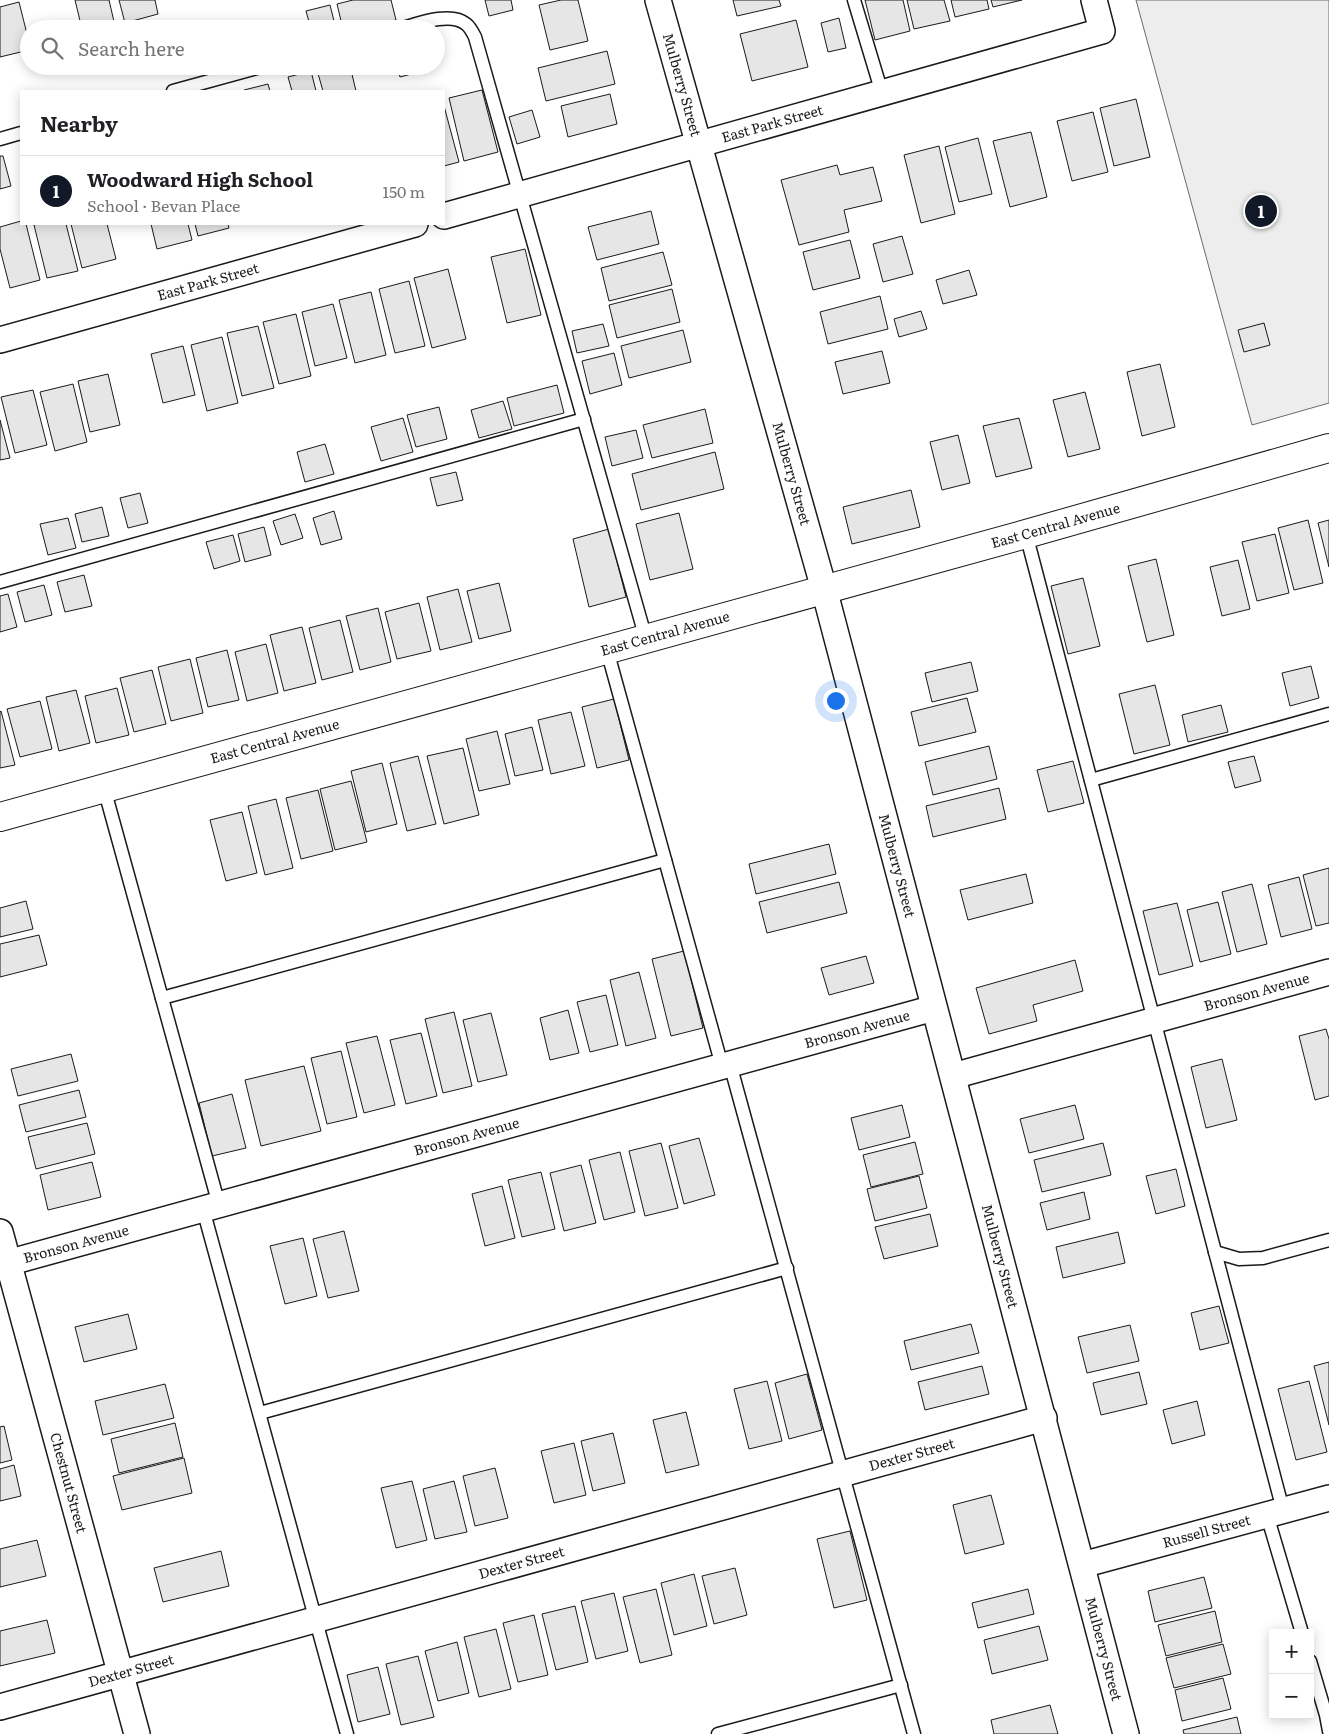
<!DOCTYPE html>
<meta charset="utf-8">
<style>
body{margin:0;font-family:Literata,serif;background:#f6f6f6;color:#202124}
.controls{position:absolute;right:15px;bottom:15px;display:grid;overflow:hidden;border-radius:0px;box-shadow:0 2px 12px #0003}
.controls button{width:45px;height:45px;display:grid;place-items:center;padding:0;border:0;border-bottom:1px solid #e0e0e0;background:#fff;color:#202124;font:25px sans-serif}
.you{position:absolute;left:835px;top:700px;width:18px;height:18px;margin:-12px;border:4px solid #fff;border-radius:50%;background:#1a73e8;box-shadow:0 0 0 8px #1a73e833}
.badge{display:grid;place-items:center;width:32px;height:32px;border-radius:50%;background:#111827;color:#fff;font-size:16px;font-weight:700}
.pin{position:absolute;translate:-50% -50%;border:2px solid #fff;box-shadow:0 1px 5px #0006}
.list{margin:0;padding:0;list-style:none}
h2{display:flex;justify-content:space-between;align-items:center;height:65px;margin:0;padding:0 20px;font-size:21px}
h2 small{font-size:16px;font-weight:400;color:#757577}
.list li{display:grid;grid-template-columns:32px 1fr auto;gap:15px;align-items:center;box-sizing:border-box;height:70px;padding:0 20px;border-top:1px solid #e0e0e0}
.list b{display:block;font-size:19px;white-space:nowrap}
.list p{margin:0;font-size:16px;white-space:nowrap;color:#757577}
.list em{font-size:16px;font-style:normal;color:#757577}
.icon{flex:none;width:28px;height:28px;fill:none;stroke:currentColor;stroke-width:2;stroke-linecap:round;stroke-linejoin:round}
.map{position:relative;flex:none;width:1329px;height:1734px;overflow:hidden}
.search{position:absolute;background:#fff;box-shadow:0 2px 12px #0003;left:20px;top:20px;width:425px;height:55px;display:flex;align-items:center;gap:12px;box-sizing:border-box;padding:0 18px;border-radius:28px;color:#757577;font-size:19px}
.panel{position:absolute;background:#fff;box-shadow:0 2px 12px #0003;left:20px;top:90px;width:425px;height:135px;border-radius:0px}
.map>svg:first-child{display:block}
.built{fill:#ededed;stroke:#6a6a6a}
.building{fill:#e6e6e6;stroke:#1a1a1a}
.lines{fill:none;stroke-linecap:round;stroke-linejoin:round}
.lane-casing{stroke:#1a1a1a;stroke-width:15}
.street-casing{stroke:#1a1a1a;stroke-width:28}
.secondary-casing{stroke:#1a1a1a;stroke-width:30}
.lane{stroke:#fff;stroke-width:12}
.street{stroke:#fff;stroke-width:25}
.secondary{stroke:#fff;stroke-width:28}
.labels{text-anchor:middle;stroke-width:4;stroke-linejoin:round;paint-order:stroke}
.street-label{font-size:14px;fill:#1a1a1a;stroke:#fff}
</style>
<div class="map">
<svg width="1329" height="1734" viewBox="0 0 1329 1734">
<rect width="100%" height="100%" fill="#fff"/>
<polygon class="built" points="1136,0 1329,0 1329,403 1252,425"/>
<g class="building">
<polygon points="75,0 109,0 115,26 105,29 82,29"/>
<polygon points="119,0 155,0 158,14 125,23"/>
<polygon points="353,0 391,0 396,20 363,29 343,29 337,4"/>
<polygon points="485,0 511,0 513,10 489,16"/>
<polygon points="561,0 578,0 588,41 550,50 539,5"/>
<polygon points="733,0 779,0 781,6 737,16"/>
<polygon points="865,0 903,0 910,31 875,40"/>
<polygon points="907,0 944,0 950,21 914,29"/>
<polygon points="951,0 987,0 989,9 955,17"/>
<polygon points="991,0 1022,0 993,7"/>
<polygon points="19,2 29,42 29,50 0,57 0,7"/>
<polygon points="330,5 336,29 311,29 306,11"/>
<polygon points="839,18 846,48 828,52 821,23"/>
<polygon points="796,20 808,67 752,81 740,34"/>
<polygon points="607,51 615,84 546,101 538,68"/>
<polygon points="334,66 350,66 356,91 323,91 317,70"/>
<polygon points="397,66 421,66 423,71 400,77"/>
<polygon points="311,71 316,91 292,91 288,77"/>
<polygon points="268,84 270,91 244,91 244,90"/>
<polygon points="482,90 498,152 464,161 449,98"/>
<polygon points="610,94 617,124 568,137 561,106"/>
<polygon points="1136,99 1150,157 1114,166 1100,108"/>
<polygon points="444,106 459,162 444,166"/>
<polygon points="532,110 540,137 517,144 509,117"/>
<polygon points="1093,112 1108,172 1072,181 1057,121"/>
<polygon points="1031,132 1047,197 1010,207 993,141"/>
<polygon points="978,138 992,194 959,202 945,147"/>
<polygon points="939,146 955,214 921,223 904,155"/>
<polygon points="0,156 3,156 11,186 0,189"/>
<polygon points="837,165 840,175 873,167 882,201 844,210 849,232 799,245 781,180"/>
<polygon points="651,211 659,244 597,260 588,227"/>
<polygon points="21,221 21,224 26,224 40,280 10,288 0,249 0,227"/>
<polygon points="39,224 66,224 78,271 47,278 34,225"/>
<polygon points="71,224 107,224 116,259 82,268"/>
<polygon points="151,224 188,224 192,240 157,249"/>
<polygon points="195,224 228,224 229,228 198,236"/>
<polygon points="902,236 913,274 883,282 873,244"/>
<polygon points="850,240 860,278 813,290 803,252"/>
<polygon points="525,249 541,315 507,323 491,257"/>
<polygon points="663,252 672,285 609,301 601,268"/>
<polygon points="448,269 466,339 432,348 414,278"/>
<polygon points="969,270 977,295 943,304 936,280"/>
<polygon points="409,281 425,346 395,353 379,289"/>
<polygon points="672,289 680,322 617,338 609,305"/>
<polygon points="371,292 386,355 355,363 339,300"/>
<polygon points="880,296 888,329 828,344 820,312"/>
<polygon points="333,304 347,358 315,366 302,312"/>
<polygon points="921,311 927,329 899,337 894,319"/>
<polygon points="296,314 311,376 279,384 263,322"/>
<polygon points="1264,323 1270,345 1244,352 1238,330"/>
<polygon points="603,324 609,346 577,353 572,331"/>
<polygon points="258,326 274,388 242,396 227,333"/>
<polygon points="683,330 691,362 629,378 621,346"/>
<polygon points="222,337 238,403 207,411 191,345"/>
<polygon points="183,346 195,395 163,403 151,354"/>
<polygon points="882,351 890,383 843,394 835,362"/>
<polygon points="614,353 622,385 590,394 582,361"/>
<polygon points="1160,364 1175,427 1142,436 1127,372"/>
<polygon points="108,374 120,425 90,432 78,381"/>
<polygon points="73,384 87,442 55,451 40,392"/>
<polygon points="557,385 564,413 514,426 507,398"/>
<polygon points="33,390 47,445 15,453 1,397"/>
<polygon points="1085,392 1100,449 1068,457 1053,400"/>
<polygon points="503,401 512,429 479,438 471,410"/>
<polygon points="439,407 447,439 416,447 407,415"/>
<polygon points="705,409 713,443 652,458 643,425"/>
<polygon points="403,418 413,452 381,461 371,427"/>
<polygon points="1019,418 1032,468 996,477 983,426"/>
<polygon points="0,420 10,458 0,460"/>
<polygon points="636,430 643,458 612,466 605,437"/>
<polygon points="958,435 970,483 942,490 930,442"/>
<polygon points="325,444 334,474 305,482 297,452"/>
<polygon points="715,452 724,489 641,510 632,474"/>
<polygon points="456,472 463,500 437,506 430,478"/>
<polygon points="911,490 920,527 852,544 843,507"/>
<polygon points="140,493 148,523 128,528 120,498"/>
<polygon points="102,507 109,536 82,542 75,514"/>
<polygon points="334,511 342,539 321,545 313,518"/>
<polygon points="679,513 693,569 650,580 636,524"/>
<polygon points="295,514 303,538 281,545 273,521"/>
<polygon points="68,518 76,548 48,555 40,524"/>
<polygon points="1308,520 1323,583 1294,590 1278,528"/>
<polygon points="1329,520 1329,567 1318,523"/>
<polygon points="264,527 271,555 245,562 238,534"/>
<polygon points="609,529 626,597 589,607 573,539"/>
<polygon points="1275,534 1289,593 1257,601 1242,542"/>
<polygon points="233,535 240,561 214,569 206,542"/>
<polygon points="1156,559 1174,635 1147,642 1128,566"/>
<polygon points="1238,560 1250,609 1222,616 1210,567"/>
<polygon points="84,575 92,606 65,612 57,582"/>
<polygon points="1083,578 1100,646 1068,654 1051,586"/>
<polygon points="499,583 511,631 479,639 467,591"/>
<polygon points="44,585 52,615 25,622 17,592"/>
<polygon points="458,589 472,642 440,650 427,597"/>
<polygon points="8,594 17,627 0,632 0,596"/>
<polygon points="419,603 431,651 397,659 385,612"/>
<polygon points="378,608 391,662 360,670 346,616"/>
<polygon points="340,620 353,672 322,680 309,628"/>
<polygon points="302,627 316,683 284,691 270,635"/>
<polygon points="266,644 278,693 247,701 235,652"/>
<polygon points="227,650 239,700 208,707 196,658"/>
<polygon points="190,659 203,713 171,721 158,667"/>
<polygon points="971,662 978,691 932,702 925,673"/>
<polygon points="1311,666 1319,698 1290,706 1282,673"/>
<polygon points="152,670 166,724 134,732 120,678"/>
<polygon points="1155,685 1170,745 1134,754 1119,694"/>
<polygon points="117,688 129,735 96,743 85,696"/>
<polygon points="76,690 90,743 59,751 46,697"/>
<polygon points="967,698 976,732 919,746 911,712"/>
<polygon points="614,699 629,760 597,768 582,707"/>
<polygon points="40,701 52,749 20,757 7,709"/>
<polygon points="1221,705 1228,732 1188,742 1182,715"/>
<polygon points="1,711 15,765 0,768 0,712"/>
<polygon points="571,712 585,766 551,774 538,720"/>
<polygon points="532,727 543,770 515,776 505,734"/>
<polygon points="497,731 510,784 479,791 466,739"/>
<polygon points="989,746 997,779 933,795 925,762"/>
<polygon points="463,748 479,815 444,824 427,756"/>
<polygon points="418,756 436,824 407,831 390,763"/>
<polygon points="1254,756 1261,781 1235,788 1228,762"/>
<polygon points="1073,761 1084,803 1048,812 1037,770"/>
<polygon points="382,763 397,824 366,832 351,771"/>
<polygon points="351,781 367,842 335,850 320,789"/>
<polygon points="999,788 1006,819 933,837 926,806"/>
<polygon points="318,790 333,851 301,859 286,798"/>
<polygon points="276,799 293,868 265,875 248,806"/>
<polygon points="242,812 257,873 226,881 210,820"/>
<polygon points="829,844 836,874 756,894 749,864"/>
<polygon points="1329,868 1329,923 1316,926 1303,875"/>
<polygon points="1026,874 1033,903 968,920 960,890"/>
<polygon points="1299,877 1312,929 1281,937 1268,885"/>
<polygon points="839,882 847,913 767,933 759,902"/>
<polygon points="1252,884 1267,944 1237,952 1222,892"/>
<polygon points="26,901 33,929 0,937 0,908"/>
<polygon points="1218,902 1231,954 1200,962 1187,910"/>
<polygon points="1177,903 1193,966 1159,975 1143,911"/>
<polygon points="39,935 47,965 0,977 0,944"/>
<polygon points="684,951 703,1028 671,1036 652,959"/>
<polygon points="866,956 874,983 829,995 821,968"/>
<polygon points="1075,960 1083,991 1033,1005 1037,1021 989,1034 976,988"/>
<polygon points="639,972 656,1038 626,1046 610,980"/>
<polygon points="606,995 618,1045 590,1052 577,1002"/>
<polygon points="568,1010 579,1053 550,1060 540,1018"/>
<polygon points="454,1012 472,1086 443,1093 425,1019"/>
<polygon points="491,1013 507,1075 478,1082 463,1020"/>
<polygon points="1326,1029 1329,1039 1329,1096 1315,1100 1299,1036"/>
<polygon points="421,1033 437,1096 406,1104 390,1040"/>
<polygon points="377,1036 395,1105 364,1113 346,1043"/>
<polygon points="341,1051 357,1117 327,1124 311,1058"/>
<polygon points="71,1054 78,1081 18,1096 11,1069"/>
<polygon points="1222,1059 1237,1120 1206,1128 1191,1067"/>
<polygon points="304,1066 321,1131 261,1146 245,1080"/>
<polygon points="79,1090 86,1117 26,1132 19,1105"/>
<polygon points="232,1094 246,1148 212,1156 199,1103"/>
<polygon points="902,1105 910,1137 859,1150 851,1118"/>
<polygon points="1075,1105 1084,1139 1029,1153 1020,1119"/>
<polygon points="87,1123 95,1154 36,1169 28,1137"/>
<polygon points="699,1138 715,1195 684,1204 669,1146"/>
<polygon points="915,1142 923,1174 871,1187 863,1155"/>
<polygon points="661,1143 678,1208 645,1216 629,1151"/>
<polygon points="1103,1143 1111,1175 1042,1192 1034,1160"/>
<polygon points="620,1152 635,1212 604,1220 589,1160"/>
<polygon points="92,1162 101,1197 48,1210 40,1175"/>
<polygon points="581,1165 596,1223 564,1231 550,1173"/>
<polygon points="1176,1169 1185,1206 1156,1214 1146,1176"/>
<polygon points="541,1172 555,1229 522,1237 508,1180"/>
<polygon points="919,1176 927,1208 875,1221 867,1189"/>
<polygon points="502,1186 515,1238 485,1246 472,1194"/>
<polygon points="1084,1192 1090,1219 1047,1230 1040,1203"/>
<polygon points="930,1214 938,1246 884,1259 875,1227"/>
<polygon points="344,1231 359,1291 328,1298 313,1239"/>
<polygon points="1118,1232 1125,1263 1063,1278 1056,1247"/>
<polygon points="303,1238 317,1296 285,1304 270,1246"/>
<polygon points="1219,1306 1229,1343 1200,1350 1191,1313"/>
<polygon points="128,1314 137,1349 84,1362 75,1327"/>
<polygon points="971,1324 979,1353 911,1370 904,1341"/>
<polygon points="1130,1325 1139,1361 1087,1373 1078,1337"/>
<polygon points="1329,1362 1329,1425 1314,1366"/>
<polygon points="982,1366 989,1394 925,1410 918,1382"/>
<polygon points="1139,1372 1147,1404 1101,1415 1093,1383"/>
<polygon points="807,1374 822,1430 789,1439 775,1383"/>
<polygon points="767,1381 782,1441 749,1449 734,1389"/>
<polygon points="1309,1381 1327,1452 1296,1460 1278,1389"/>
<polygon points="165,1384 174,1418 103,1435 95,1401"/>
<polygon points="1197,1401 1205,1435 1172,1444 1163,1410"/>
<polygon points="686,1412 699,1465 666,1473 653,1420"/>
<polygon points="175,1423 183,1457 119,1473 111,1439"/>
<polygon points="4,1426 12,1460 0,1463 0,1427"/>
<polygon points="613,1433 625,1483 593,1491 581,1441"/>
<polygon points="574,1443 586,1495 554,1503 541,1451"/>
<polygon points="184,1458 192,1493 122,1510 113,1476"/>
<polygon points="14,1465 21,1496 0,1501 0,1469"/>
<polygon points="495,1468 508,1518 475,1526 463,1476"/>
<polygon points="412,1481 427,1540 396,1548 381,1488"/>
<polygon points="454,1481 467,1532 435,1539 423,1489"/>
<polygon points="991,1495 1004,1544 965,1554 953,1505"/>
<polygon points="850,1531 867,1600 834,1608 817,1539"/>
<polygon points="37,1540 46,1576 0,1587 0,1549"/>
<polygon points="221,1551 229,1586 163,1602 154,1568"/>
<polygon points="735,1568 747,1615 714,1624 702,1576"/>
<polygon points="694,1574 707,1626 674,1635 661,1583"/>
<polygon points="1204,1577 1212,1608 1155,1622 1148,1591"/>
<polygon points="656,1589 672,1655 640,1663 623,1597"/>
<polygon points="1028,1589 1034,1614 978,1628 972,1603"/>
<polygon points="614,1593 628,1651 596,1659 581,1601"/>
<polygon points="575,1606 588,1662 556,1670 542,1614"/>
<polygon points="1215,1611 1222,1642 1166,1656 1158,1625"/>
<polygon points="534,1615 548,1675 518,1682 503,1623"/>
<polygon points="47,1620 55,1653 0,1666 0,1631"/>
<polygon points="1039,1626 1048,1660 992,1674 984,1640"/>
<polygon points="496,1629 511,1689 479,1697 464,1637"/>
<polygon points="457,1642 469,1693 438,1701 425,1651"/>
<polygon points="1223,1644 1231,1674 1174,1688 1166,1658"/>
<polygon points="418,1656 434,1717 401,1725 386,1664"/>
<polygon points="378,1667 390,1714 358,1722 347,1675"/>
<polygon points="1223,1678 1231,1709 1182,1721 1175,1690"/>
<polygon points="1050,1705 1058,1734 994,1734 991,1720"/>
<polygon points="1237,1717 1241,1734 1184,1734 1183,1730"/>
</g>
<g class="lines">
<g class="lane-casing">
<g id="lane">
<polyline points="854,0 882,93"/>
<path d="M400,29C417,24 451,11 466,24C470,27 473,33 475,37L646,639"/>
<polyline points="173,91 264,66"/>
<polyline points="0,139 21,133"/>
<polyline points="1026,534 1283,1510"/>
<polyline points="0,582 584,419"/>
<polyline points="607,650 722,1066"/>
<polyline points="1091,780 1329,714"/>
<polyline points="104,788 219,1205"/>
<polyline points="162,998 665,860"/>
<polyline points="730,1064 914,1734"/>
<polyline points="203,1209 347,1734"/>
<polyline points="1215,1252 1239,1259 1263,1258 1329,1240"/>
<polyline points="260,1413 787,1268"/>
<polyline points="1267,1515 1302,1633"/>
<polyline points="1310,1661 1326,1715 1329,1731"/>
<polyline points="718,1734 901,1685"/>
</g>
</g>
<g class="street-casing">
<g id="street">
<path id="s1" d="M658,0L824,589L1126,1734"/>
<path id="s2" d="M444,216L1102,31L1094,0"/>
<path id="s3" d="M0,340L415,224"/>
<path id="s4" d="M953,1076L1329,972"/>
<path id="s5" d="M0,1232L137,1734"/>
<path id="s6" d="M0,1265L934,1008"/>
<path id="s7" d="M1082,1565L1329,1498"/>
<path id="s8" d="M0,1707L1044,1418"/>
</g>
</g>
<g class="secondary-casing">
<g id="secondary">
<path id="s9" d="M0,817L1026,534L1329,448"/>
</g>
</g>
<use href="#lane" class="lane"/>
<use href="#street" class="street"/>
<use href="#secondary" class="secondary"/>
</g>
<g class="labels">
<g class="street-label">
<text dy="5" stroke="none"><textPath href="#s1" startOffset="88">Mulberry Street</textPath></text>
<text dy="5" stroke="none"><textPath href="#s2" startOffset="341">East Park Street</textPath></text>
<text dy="5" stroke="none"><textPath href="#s3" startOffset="216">East Park Street</textPath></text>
<text dy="5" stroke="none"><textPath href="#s1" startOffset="492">Mulberry Street</textPath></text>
<text dy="5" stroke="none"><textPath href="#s9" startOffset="1095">East Central Avenue</textPath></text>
<text dy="5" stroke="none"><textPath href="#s9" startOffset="690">East Central Avenue</textPath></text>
<text dy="5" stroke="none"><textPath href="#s9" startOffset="285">East Central Avenue</textPath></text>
<text dy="5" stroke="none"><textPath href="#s1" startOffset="898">Mulberry Street</textPath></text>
<text dy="5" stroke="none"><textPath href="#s4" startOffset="315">Bronson Avenue</textPath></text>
<text dy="5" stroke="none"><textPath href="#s6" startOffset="889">Bronson Avenue</textPath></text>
<text dy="5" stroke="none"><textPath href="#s6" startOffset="484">Bronson Avenue</textPath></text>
<text dy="5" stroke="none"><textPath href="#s6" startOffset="79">Bronson Avenue</textPath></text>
<text dy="5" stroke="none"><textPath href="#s1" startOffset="1302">Mulberry Street</textPath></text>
<text dy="5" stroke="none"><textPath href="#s8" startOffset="946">Dexter Street</textPath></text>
<text dy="5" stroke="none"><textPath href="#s5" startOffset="260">Chestnut Street</textPath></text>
<text dy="5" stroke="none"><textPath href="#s7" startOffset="129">Russell Street</textPath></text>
<text dy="5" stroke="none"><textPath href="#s8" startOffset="541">Dexter Street</textPath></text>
<text dy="5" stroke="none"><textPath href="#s1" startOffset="1708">Mulberry Street</textPath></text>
<text dy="5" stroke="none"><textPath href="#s8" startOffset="136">Dexter Street</textPath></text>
</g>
</g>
</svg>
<div class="controls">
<button>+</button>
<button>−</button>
</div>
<div class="you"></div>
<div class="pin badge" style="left:1261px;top:211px">1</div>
<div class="search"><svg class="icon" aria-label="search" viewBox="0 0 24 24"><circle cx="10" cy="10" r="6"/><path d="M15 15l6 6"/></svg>Search here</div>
<section class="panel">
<h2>Nearby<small></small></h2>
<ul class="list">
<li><span class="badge">1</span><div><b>Woodward High School</b><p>School · Bevan Place</p></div><em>150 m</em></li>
</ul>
</section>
</div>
